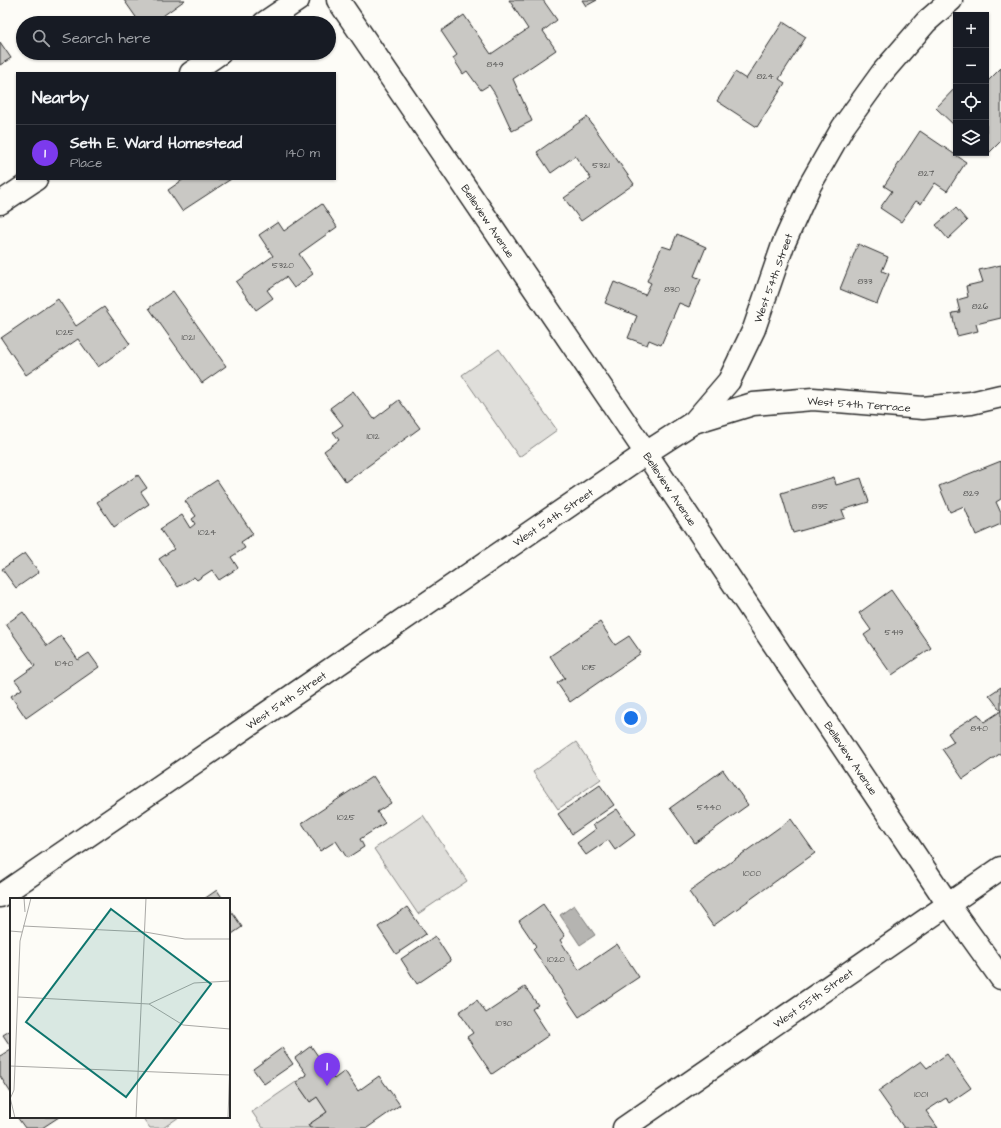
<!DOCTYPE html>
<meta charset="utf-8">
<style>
body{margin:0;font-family:"Architects Daughter",sans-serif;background:#242831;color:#f1f3f6}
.controls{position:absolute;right:12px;top:12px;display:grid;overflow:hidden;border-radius:0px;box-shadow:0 1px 3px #0004}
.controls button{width:36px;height:36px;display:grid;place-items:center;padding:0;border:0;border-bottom:1px solid #363941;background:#171b24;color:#f1f3f6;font:20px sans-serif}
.you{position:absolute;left:631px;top:718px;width:14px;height:14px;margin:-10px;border:3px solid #fff;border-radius:50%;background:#1a73e8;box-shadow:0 0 0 6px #1a73e833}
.badge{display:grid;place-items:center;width:26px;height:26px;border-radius:50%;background:#7c3aed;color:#fff;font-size:13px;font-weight:700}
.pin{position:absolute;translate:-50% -33px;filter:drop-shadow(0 1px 2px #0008)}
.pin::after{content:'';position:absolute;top:21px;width:14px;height:12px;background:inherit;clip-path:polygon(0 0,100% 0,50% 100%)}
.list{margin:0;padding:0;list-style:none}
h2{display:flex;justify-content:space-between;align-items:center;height:52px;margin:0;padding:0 16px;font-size:17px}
h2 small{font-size:13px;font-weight:400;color:#9ea1a6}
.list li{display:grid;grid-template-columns:26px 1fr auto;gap:12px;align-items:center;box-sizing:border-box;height:56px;padding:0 16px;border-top:1px solid #363941}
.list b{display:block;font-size:15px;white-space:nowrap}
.list p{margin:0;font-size:13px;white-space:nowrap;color:#9ea1a6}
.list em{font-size:13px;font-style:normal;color:#9ea1a6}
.icon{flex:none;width:22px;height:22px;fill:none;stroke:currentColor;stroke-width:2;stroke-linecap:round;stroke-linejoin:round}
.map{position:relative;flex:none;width:1001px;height:1128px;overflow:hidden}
.search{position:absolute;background:#171b24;box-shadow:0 1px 3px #0004;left:16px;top:16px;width:320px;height:44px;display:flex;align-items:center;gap:10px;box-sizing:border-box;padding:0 14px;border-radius:22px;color:#9ea1a6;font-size:15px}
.panel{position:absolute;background:#171b24;box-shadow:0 1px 3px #0004;left:16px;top:72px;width:320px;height:108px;border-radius:0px}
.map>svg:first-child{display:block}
.green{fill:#dfdeda;stroke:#858482}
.water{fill:#b5b4b1;stroke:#7e7d7b}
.building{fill:#c9c8c4;stroke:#2b2b2b}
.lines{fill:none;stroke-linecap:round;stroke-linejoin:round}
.minor-casing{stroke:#2b2b2b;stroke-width:25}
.major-casing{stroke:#2b2b2b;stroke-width:25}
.minor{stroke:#fdfcf7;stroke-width:22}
.major{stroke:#fdfcf7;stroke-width:22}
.labels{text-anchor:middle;stroke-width:3;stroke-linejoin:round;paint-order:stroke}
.number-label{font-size:9px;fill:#525251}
.street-label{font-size:11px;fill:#2b2b2b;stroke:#fdfcf7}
.inset-road{fill:none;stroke:#a9a8a5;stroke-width:1}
.view{fill:#0f766e;fill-opacity:0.15;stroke:#0f766e;stroke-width:2}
.inset-edge{fill:none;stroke:#2b2b2b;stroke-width:2}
</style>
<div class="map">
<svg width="1001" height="1128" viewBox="0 0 1001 1128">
<rect width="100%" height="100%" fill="#fdfcf7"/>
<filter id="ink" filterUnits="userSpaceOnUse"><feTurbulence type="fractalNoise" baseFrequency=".025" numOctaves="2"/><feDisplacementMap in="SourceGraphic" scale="8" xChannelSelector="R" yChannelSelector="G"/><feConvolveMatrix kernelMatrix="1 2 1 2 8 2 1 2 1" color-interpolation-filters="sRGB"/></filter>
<g filter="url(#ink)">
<g class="green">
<polygon points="499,349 557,430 519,457 462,375"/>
<polygon points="576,742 601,779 558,809 533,772"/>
<polygon points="423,815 467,881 418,914 374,849"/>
<polygon points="296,1082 310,1102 317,1097 327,1112 308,1125 310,1128 263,1128 252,1112"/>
<polygon points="142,1117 179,1117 163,1128 150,1128"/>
</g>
<polygon class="water" points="574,905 595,935 580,945 560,915"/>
<g class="building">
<polygon points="124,0 185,0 153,23 140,23"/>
<polygon points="509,0 543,0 557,20 543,31 556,50 513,79 532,121 512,131 495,94 489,85 481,90 467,71 463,74 453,58 457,55 441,31 464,15 491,54 528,29"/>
<polygon points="582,0 597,0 586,6"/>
<polygon points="783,22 806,37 779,79 785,83 757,127 717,101 735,72 746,79"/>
<polygon points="0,42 11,58 0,65"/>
<polygon points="1001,68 1001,141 986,156 982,153 986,153 986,83"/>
<polygon points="956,87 956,127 936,108"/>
<polygon points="587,117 634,184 581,221 564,198 591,179 575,156 551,173 537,152"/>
<polygon points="920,131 966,162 947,191 935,183 921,204 916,201 901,222 880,208 892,191 884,186"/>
<polygon points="184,179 231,179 182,211 168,190"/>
<polygon points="322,204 337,227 299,254 313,274 294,288 286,277 267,290 273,298 256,310 236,282 273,256 259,235 278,222 284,231"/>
<polygon points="956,208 967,221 948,239 936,225"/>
<polygon points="677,234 706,247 694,276 701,279 689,307 679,303 661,345 649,340 647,345 628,338 637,316 605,303 614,282 645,295 651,283 647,281 662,246 671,249"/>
<polygon points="858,244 888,257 882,271 889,274 877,304 840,289"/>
<polygon points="1001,265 1001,318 976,324 978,331 957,336 952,313 960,312 957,300 968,297 966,286 983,282 979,270"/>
<polygon points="173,291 226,366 202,383 149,308"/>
<polygon points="58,299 76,326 104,307 130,344 98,367 78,339 26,375 1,338"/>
<polygon points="353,391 374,419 399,400 420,428 346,482 324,451 339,440 333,432 343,425 330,408"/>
<polygon points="1001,461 1001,499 996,502 1001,513 1001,524 976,535 964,506 950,512 939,486"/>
<polygon points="138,475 147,488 141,492 149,504 114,527 97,502"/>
<polygon points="834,477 836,485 861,478 869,502 842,510 845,518 793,533 781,493"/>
<polygon points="217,480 253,534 241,542 245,548 231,557 238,568 219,580 212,570 197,580 194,577 178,587 159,559 174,549 160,529 182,515 190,528 195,524 192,519 196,516 185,501"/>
<polygon points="25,553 39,572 16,588 2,569"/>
<polygon points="891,590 931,648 892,675 864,635 871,630 859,613"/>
<polygon points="23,612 47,646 61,636 78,660 89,653 99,667 26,718 11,696 22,689 15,680 35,666 6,624"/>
<polygon points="600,622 615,645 629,636 641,653 570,702 557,683 565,678 550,656"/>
<polygon points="1001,687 1001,753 963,779 942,749 954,742 948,733 978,714 984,722 1001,711 989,695"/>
<polygon points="723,770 748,805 695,843 670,808"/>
<polygon points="373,776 391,803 377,812 385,823 360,839 364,847 347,858 336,841 320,851 302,823"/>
<polygon points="600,785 614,805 572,834 558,814"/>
<polygon points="617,809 635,835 615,850 608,840 586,855 577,843 596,829 593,825"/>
<polygon points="791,819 815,853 713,926 689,892"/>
<polygon points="217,890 223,899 204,899"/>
<polygon points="543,904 565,936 560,940 579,970 617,944 639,977 579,1017 533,949 536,946 519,921"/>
<polygon points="407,907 426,934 396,954 378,927"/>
<polygon points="229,908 242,927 229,936"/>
<polygon points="435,936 451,961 417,984 401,959"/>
<polygon points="525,987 538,1005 532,1009 549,1035 492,1074 467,1037 473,1033 459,1012 477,1000 486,1013"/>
<polygon points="11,1030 11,1047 3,1035"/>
<polygon points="311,1046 334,1079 345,1071 358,1091 379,1076 400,1105 367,1128 310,1128 308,1125 327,1112 317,1097 310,1102 296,1082 307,1075 295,1058"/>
<polygon points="282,1048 293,1064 264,1084 253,1069"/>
<polygon points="11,1049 11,1093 0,1076 0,1056"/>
<polygon points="947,1054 971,1088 949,1103 946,1098 926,1111 938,1128 904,1128 878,1091 921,1061 927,1068"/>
<polygon points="17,1117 59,1117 42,1128 25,1128"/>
</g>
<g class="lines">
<g class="minor-casing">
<g id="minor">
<polyline points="338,0 646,453 948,904 1001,978"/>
<polyline points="264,23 298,0"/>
<polyline points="191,73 220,53"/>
<polyline points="0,203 36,179"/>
<polyline points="694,422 753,404 813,399 923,408 971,403 1001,396"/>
<polyline points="0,896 646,453 694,422 729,381 754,329 783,245 810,185 843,127 882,73 926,22 951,0"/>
</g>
</g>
<g class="major-casing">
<polyline id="major" points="624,1128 1001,868"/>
</g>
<use href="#minor" class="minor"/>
<use href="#major" class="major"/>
</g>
</g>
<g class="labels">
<g class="number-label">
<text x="495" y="67">849</text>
<text x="765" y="79">824</text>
<text x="601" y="168">5321</text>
<text x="926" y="176">827</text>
<text x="283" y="268">5320</text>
<text x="865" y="284">833</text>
<text x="672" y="292">830</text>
<text x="980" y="309">826</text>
<text x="65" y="335">1025</text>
<text x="188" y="340">1021</text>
<text x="373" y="439">1012</text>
<text x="971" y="496">829</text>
<text x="820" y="509">835</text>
<text x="207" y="535">1024</text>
<text x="894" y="635">5419</text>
<text x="64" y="666">1040</text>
<text x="589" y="670">1015</text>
<text x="979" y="731">840</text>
<text x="709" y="810">5440</text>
<text x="346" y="820">1025</text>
<text x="752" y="876">1000</text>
<text x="556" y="962">1020</text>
<text x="504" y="1026">1030</text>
<text x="921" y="1097">1001</text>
</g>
<g class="street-label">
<text transform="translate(488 221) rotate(56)" y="4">Belleview Avenue</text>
<text transform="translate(773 278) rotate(-70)" y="4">West 54th Street</text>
<text transform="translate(859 404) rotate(4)" y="4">West 54th Terrace</text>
<text transform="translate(670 489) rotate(56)" y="4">Belleview Avenue</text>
<text transform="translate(553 517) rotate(-34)" y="4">West 54th Street</text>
<text transform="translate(286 700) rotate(-34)" y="4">West 54th Street</text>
<text transform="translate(851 758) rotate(56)" y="4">Belleview Avenue</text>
<text transform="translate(813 998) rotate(-35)" y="4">West 55th Street</text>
</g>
</g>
<g transform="translate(10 898)">
<rect width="220" height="220" fill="#fdfcf7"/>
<path class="inset-road" d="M14,0L15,14M13,28L135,34L175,41H220M0,33L12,34M8,99L139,106L184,85L220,83M139,106L173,127L220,131M0,168L220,177M0,199L5,220M0,201L4,192L10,43L21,0M126,220L136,0M218,220L220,162"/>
<path class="view" d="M101,11L201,86L116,199L16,124Z"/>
<rect width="220" height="220" class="inset-edge"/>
</g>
</svg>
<div class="controls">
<button>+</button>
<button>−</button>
<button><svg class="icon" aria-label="locate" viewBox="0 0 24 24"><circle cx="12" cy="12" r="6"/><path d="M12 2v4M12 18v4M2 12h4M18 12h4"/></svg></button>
<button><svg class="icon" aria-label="layers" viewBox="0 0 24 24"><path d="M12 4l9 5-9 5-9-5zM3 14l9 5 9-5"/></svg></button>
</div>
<div class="you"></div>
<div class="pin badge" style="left:327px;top:1086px">1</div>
<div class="search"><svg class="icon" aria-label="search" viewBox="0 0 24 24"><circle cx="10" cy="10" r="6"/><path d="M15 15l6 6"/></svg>Search here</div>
<section class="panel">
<h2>Nearby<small></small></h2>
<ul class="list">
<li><span class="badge">1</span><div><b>Seth E. Ward Homestead</b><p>Place</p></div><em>140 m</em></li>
</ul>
</section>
</div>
